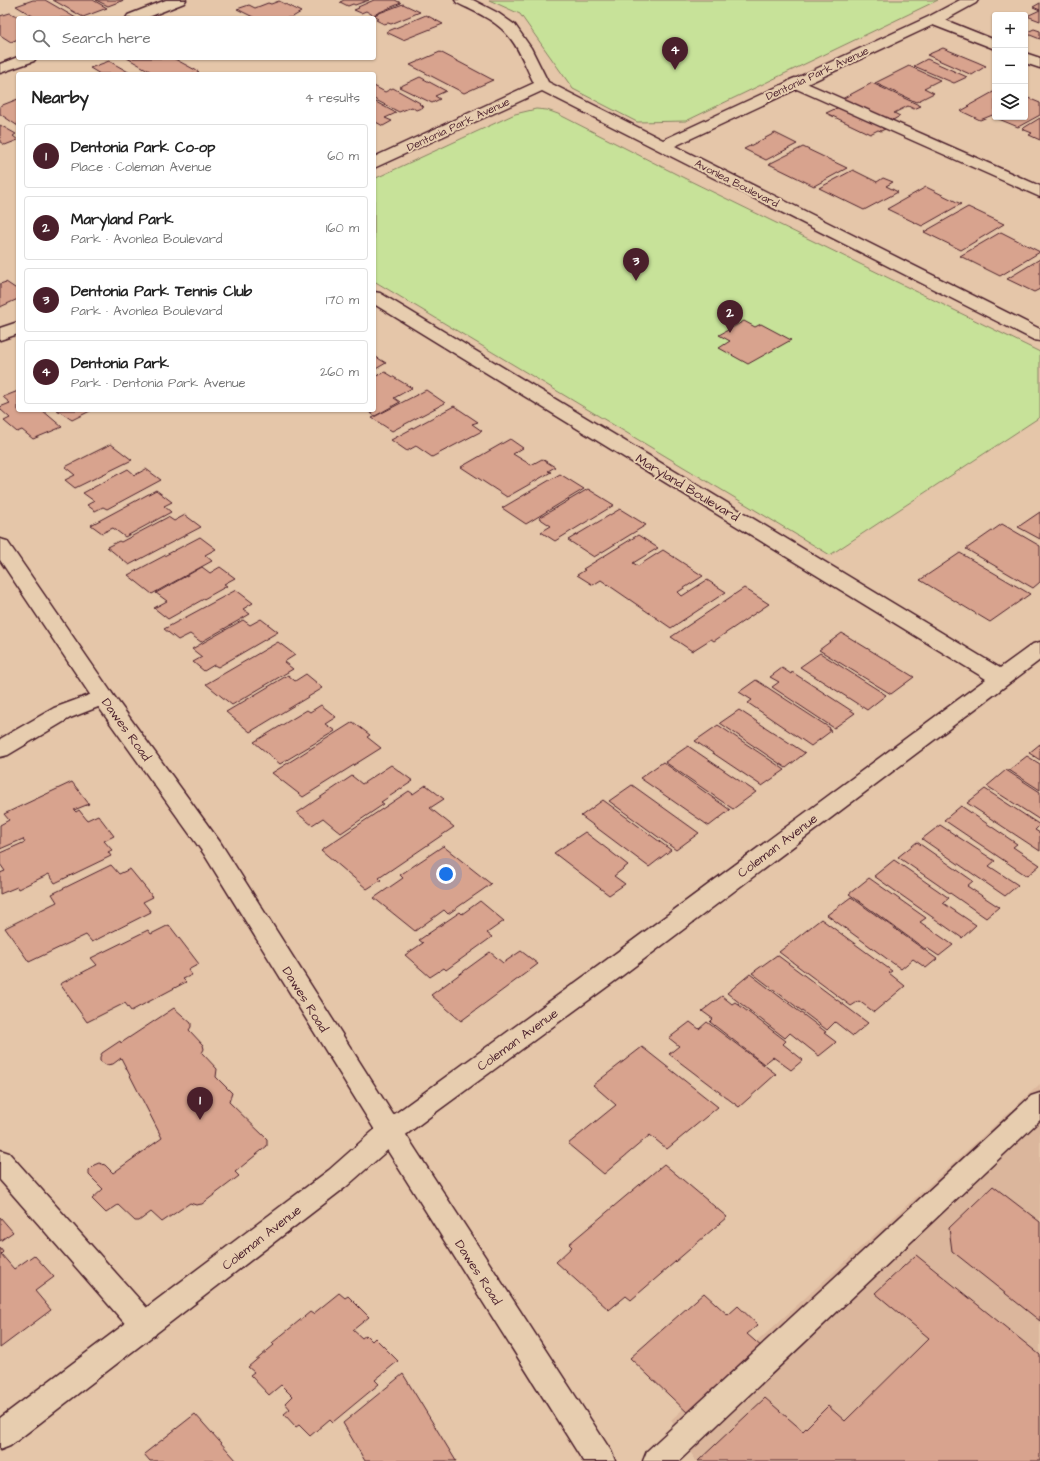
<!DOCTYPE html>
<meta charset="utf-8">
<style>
body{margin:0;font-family:"Architects Daughter",sans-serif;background:#f2f2f2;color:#222}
.controls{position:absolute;right:12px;top:12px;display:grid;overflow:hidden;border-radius:4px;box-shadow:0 1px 3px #0004}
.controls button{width:36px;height:36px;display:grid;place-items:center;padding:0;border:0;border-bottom:1px solid #e0e0e0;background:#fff;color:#222;font:20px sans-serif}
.you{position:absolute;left:446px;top:874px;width:14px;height:14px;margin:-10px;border:3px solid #fff;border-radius:50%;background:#1a73e8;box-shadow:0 0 0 6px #1a73e833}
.badge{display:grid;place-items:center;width:26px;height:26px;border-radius:50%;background:#4a1f2b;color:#fff;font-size:13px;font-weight:700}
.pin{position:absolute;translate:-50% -33px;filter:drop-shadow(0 1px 2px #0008)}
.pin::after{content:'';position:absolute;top:21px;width:14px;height:12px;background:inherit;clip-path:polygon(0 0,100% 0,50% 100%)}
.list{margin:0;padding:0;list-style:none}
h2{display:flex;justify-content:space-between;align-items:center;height:52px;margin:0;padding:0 16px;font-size:17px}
h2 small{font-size:13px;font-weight:400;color:#767676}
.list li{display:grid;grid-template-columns:26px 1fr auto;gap:12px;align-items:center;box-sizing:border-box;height:64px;margin:0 8px 8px;padding:0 8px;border:1px solid #e0e0e0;border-radius:4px}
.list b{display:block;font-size:15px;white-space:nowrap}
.list p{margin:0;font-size:13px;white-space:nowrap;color:#767676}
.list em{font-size:13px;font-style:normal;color:#767676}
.icon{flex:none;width:22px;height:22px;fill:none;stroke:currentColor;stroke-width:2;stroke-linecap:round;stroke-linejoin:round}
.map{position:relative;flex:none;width:1040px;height:1461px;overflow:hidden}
.search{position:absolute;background:#fff;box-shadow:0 1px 3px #0004;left:16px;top:16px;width:360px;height:44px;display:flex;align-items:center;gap:10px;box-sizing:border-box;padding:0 14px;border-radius:4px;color:#767676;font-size:15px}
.panel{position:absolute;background:#fff;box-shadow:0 1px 3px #0004;left:16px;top:72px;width:360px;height:340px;border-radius:4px}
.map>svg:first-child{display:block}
.built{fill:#dbb69c}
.green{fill:#c7e299;stroke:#888062}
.building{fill:#d8a38e;stroke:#4a1f2b}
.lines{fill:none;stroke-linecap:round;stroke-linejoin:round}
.service-casing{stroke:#4a1f2b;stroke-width:3}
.minor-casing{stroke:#4a1f2b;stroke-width:3}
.tertiary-casing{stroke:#4a1f2b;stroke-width:3}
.service{fill:#e7cdaf;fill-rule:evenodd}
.minor{fill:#e7cdaf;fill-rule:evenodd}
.tertiary{fill:#e7cdaf;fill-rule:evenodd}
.labels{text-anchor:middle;stroke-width:4;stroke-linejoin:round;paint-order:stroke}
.far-street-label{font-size:11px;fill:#4a1f2b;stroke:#e7cdaf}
.street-label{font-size:13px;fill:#4a1f2b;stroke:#e7cdaf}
</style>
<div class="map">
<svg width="1040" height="1461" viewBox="0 0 1040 1461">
<rect width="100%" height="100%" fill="#e5c6a9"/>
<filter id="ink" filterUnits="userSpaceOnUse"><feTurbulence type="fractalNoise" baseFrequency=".025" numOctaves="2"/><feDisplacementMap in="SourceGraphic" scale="8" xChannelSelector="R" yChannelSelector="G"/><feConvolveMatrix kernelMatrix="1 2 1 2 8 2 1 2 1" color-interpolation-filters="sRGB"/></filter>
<g filter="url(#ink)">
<polygon class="built" points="1040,1084 1040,1461 696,1461 671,1420"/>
<g class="green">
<polygon points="489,0 938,0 686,121 637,122 573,89 520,14"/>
<polygon points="536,109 547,110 558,114 678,175 1040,352 1040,417 830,555 374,281 374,179 515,114"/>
</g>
<g class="building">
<polygon points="33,0 45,0 76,18 36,18 16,6"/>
<polygon points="53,0 93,0 107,8 83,17"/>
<polygon points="96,0 124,0 108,6"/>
<polygon points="344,0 369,0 355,5 353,4 348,6 340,2"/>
<polygon points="374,0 395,0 401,3 373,15 366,11 361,13 354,10 359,8 358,7"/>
<polygon points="279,1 301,12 291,18 255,18 237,9 249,5 255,8 268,3 271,4"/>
<polygon points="1040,3 1040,21 1027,16 1040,10 1033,7"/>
<polygon points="403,4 420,12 391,24 388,23 384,24 376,20 379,18 374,15"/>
<polygon points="10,13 21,18 18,18 18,39 11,42 0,35 0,16"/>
<polygon points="426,15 443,24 403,40 386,32"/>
<polygon points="1034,29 1040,31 1040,39 1025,33"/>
<polygon points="943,48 977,62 986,66 972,75 927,55"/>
<polygon points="440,52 493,80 464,93 410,65"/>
<polygon points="127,58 173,58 199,72 196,74 155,74"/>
<polygon points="927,59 967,77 954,83 914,66"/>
<polygon points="109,61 132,74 100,74 90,68"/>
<polygon points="909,66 940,80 924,88 934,93 916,102 875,83"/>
<polygon points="420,77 446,91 435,96 440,99 432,103 399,87"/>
<polygon points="872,83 921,106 914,109 908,106 894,113 900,116 893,120 887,117 884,118 842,99"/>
<polygon points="374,86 385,92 393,88 420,103 419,104 424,107 416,110 412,107 399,112 374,99"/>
<polygon points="995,91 995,114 980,120 961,111 970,106 968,106"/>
<polygon points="1028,98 1040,103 1040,115 1018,127 994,117 1025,117 1025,100"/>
<polygon points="18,99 18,126 0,114 0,106"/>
<polygon points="374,101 396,113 385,118 392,121 383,126 374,121"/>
<polygon points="839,107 883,127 882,128 885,129 881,131 878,130 870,134 826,113"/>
<polygon points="1040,118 1040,140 1029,135 1032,133 1022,129"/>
<polygon points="0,125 16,134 13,136 18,140 5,145 0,142"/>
<polygon points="775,133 797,144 766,160 744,149"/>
<polygon points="803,147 847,168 814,186 769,164"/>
<polygon points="853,170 877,182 883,178 893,182 886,186 898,192 864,210 819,188"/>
<polygon points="926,187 961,204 922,226 887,209"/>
<polygon points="968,207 1004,224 961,250 924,232"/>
<polygon points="1001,232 1040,252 1000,276 960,256"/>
<polygon points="1040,259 1040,289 1034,292 1007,279"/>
<polygon points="6,282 18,290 18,299 0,307 0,284"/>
<polygon points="744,321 755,327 761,324 791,340 748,364 719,348 730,341 719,335"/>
<polygon points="376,357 386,363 374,370 374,359"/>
<polygon points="385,372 412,388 394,398 400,402 375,416 366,410 374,410 374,406 376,405 374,403 374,377"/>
<polygon points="426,390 445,403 392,431 372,418"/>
<polygon points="18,391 18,410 42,410 62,427 33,439 22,430 17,432 4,421 10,418 0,409 0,407 10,403 3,397"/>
<polygon points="454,406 478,422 472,424 482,431 432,457 416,446 407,451 391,440"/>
<polygon points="57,410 92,410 72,420"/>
<polygon points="510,439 523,448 513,454 531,465 542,459 555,467 548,471 551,472 507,497 461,467"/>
<polygon points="111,444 132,460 75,488 65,480 75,475 65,467"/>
<polygon points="128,469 135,475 146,469 161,480 107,509 103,507 95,511 87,505 94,501 83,493"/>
<polygon points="560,474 584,489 526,524 502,508"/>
<polygon points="588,489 614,505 555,541 541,532 551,526 539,518"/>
<polygon points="156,490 172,502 164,506 171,512 125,537 113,528 102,533 91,525"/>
<polygon points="620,509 646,525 594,557 568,540"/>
<polygon points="1040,512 1040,539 1018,527"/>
<polygon points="185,515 201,527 129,565 107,547 119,541 121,542 168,517 174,521"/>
<polygon points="1002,524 1040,546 1040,582 1033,588 966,549"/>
<polygon points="638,535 658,548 633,563 638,566 663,550 703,576 678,592 682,596 707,580 726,592 671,628 601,580 593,585 577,575 585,570 583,569"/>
<polygon points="200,537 216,549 205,555 212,561 152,594 128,575"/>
<polygon points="960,553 1030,594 990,622 920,580"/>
<polygon points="202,567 210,573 220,567 235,578 224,584 227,586 168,619 154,608 167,601 156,593"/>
<polygon points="744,588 769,604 714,641 711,639 692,651 671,637"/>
<polygon points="236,590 253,603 243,609 250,614 201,642 190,634 178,640 164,629"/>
<polygon points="261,619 278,632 218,667 214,665 204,671 193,662 202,657 192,649 243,620 250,625"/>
<polygon points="842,633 914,677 891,694 819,650"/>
<polygon points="278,642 295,655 284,662 293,669 232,705 206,684"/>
<polygon points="820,653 886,695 867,710 800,667"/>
<polygon points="782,668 791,674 792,672 855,713 834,728 772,687 779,682 770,677"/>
<polygon points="306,674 323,688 250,732 226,712 288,675 295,681"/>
<polygon points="756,680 830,728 829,730 831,731 811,746 748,703 752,700 739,692"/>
<polygon points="321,705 336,717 325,724 335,731 280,764 254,742 307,710 310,712"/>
<polygon points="739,710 805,753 786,768 720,723"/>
<polygon points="353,722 370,735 367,737 381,748 303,797 272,773"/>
<polygon points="718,725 785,770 762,786 695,741"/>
<polygon points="1040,744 1040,760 1029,753"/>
<polygon points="688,746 756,792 733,809 665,762"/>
<polygon points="1027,756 1040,764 1040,790 1009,770"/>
<polygon points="663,762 730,810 709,826 640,778"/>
<polygon points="391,765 413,781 381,802 384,804 341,833 323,818 312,825 297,813 352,776 362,784"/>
<polygon points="1006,770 1040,792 1040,820 987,786"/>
<polygon points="72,782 89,804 74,810 76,812 79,810 87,820 98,815 114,836 104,841 112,850 108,852 111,856 55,883 49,874 18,889 17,887 0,894 0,873 5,871 0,864 0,853 25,842 23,839 0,849 0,825 9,820 4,814"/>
<polygon points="426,785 444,799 430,808 454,827 379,878 381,880 367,889 321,850 409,791 413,794"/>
<polygon points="632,785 699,833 676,850 609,801"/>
<polygon points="985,789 1040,825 1035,830 1040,833 1040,851 967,803"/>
<polygon points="603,800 671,850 649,867 581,816"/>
<polygon points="961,806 1017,844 1013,847 1040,865 1027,876 944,820"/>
<polygon points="940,825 995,861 989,866 1018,885 1005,896 922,839"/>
<polygon points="585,832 628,865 614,876 625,884 609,895 554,853"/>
<polygon points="917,842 973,881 967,886 999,907 986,918 898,857"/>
<polygon points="443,846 491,884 448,914 444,910 415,931 374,898 403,878 400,875"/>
<polygon points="894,860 949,898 943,903 976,925 962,938 874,876"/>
<polygon points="111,865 119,874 130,869 153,897 143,902 151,912 92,942 86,935 29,962 5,928 57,902 52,894"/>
<polygon points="869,878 926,918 920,922 953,945 939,956 927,948 925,949 849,894"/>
<polygon points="851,897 937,959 926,968 913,959 901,969 827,915"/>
<polygon points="480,901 504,921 487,933 492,937 446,970 444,968 430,977 405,955 423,943 419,940 460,912 462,914"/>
<polygon points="821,919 892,971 889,973 905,986 874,1012 859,1001 851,1006 779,952"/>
<polygon points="169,925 199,964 188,970 192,975 183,979 186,982 131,1011 125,1003 87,1022 60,984 97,965 91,958 148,930 151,934"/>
<polygon points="521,951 538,964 461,1021 431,995 490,952 503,963"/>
<polygon points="777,955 868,1023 853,1036 835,1022 827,1030 752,973"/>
<polygon points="750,974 826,1032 824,1033 836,1042 834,1044 819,1056 790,1033 785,1038 727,993"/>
<polygon points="722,996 732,1004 735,1002 786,1041 783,1044 803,1060 791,1070 773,1057 764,1064 710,1022 713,1019 702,1011"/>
<polygon points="174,1008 191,1023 191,1027 189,1030 203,1045 204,1049 202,1053 217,1069 216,1077 232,1093 229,1102 267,1139 267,1146 235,1172 239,1176 202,1204 196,1205 190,1203 162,1222 151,1212 139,1221 135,1221 118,1205 106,1213 92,1199 103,1189 89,1175 89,1170 94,1165 99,1163 105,1165 113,1173 162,1138 121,1058 113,1064 106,1065 100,1061 100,1057 102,1053 120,1041 121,1043"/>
<polygon points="690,1022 699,1029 707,1022 776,1074 739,1107 669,1054 679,1046 669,1038"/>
<polygon points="642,1047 718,1107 667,1149 650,1135 604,1174 568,1144 616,1105 593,1085"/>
<polygon points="664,1164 727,1217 631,1300 626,1296 609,1310 556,1262 572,1247 569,1244"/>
<polygon points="993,1186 1040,1222 1040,1321 952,1251 949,1228"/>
<polygon points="0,1217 13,1232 0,1241"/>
<polygon points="0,1248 3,1252 1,1254 14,1269 34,1255 54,1277 35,1291 51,1310 0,1348"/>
<polygon points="916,1255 1040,1355 1040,1461 698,1461 765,1398 803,1431 828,1406 845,1421 929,1338 875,1293"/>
<polygon points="339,1293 345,1298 348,1296 369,1317 353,1330 362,1338 366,1335 372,1341 375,1338 398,1361 375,1380 379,1384 333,1422 330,1419 310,1436 299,1425 296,1427 284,1414 290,1409 285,1403 292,1396 281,1385 269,1395 250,1375 254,1372 248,1367 274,1345 272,1343 310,1312 313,1314"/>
<polygon points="704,1293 728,1315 738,1306 758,1325 747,1334 763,1348 690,1415 630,1358"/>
<polygon points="403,1374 456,1461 365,1461 343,1423"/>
<polygon points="195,1414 237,1461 150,1461 144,1454"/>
</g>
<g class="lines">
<g class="service-casing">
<g id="service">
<polygon points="795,78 1040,186 1040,197 790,86 787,83 790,80"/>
<polygon points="1040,1093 1040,1120 679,1461 643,1461 647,1451 1031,1096"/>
<polygon points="0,1150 9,1153 155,1317 159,1326 155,1335 145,1339 135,1335 0,1180"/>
</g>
</g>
<g class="minor-casing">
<g id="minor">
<polygon points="166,0 186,0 184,3 146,18 126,18 128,15"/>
<path d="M455,0H473L498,13L515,25L531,48L548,82L663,140L928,17L960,0H978L976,3L945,20L995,40V49L933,25L675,146L1040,329V341L1034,340L542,91L374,168V157L534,83C526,68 521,52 511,39C498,21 476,12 457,3Z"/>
<polygon points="1025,53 1040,58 1040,68 1025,63"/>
<polygon points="18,57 36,58 34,61 0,73 0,64"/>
<polygon points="374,292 380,293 1000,668 1033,644 1040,642 1040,660 619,978 436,1112 399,1140 347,1186 10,1446 0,1450 0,1418 329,1170 381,1124 601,964 986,679 374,304"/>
<polygon points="18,322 18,334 0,340 0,328"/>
<polygon points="103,690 111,692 114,697 111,702 70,718 8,755 0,757 0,739 54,708"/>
</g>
</g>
<g class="tertiary-casing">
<polygon id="tertiary" points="0,539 7,541 111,692 220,842 399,1124 611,1451 615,1461 583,1461 381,1140 204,854 95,702 0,560"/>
</g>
<use href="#service" class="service"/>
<use href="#minor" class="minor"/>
<use href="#tertiary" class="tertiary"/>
</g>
</g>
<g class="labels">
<g class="far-street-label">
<text transform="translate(817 73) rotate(-25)" y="4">Dentonia Park Avenue</text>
<text transform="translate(458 124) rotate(-25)" y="4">Dentonia Park Avenue</text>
<text transform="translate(737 183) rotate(27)" y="4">Avonlea Boulevard</text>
</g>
<g class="street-label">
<text transform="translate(688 487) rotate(31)" y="5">Maryland Boulevard</text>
<text transform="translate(127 729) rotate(54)" y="5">Dawes Road</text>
<text transform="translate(777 845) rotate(-37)" y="5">Coleman Avenue</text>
<text transform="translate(306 999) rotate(58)" y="5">Dawes Road</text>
<text transform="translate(517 1039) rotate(-36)" y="5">Coleman Avenue</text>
<text transform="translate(261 1237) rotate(-38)" y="5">Coleman Avenue</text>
<text transform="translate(479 1272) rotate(57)" y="5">Dawes Road</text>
</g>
</g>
</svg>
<div class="controls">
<button>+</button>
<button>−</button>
<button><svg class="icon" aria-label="layers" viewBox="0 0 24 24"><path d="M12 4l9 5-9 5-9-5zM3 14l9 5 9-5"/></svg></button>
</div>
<div class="you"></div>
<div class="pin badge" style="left:200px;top:1120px">1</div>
<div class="pin badge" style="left:730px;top:333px">2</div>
<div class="pin badge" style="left:636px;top:281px">3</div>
<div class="pin badge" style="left:675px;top:70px">4</div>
<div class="search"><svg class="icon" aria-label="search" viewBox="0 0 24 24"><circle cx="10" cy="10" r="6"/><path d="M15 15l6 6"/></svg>Search here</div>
<section class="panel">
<h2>Nearby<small>4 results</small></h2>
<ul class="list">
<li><span class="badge">1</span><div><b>Dentonia Park Co-op</b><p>Place · Coleman Avenue</p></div><em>60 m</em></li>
<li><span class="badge">2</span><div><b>Maryland Park</b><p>Park · Avonlea Boulevard</p></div><em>160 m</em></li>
<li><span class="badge">3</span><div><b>Dentonia Park Tennis Club</b><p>Park · Avonlea Boulevard</p></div><em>170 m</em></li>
<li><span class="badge">4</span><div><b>Dentonia Park</b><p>Park · Dentonia Park Avenue</p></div><em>260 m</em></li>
</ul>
</section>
</div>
